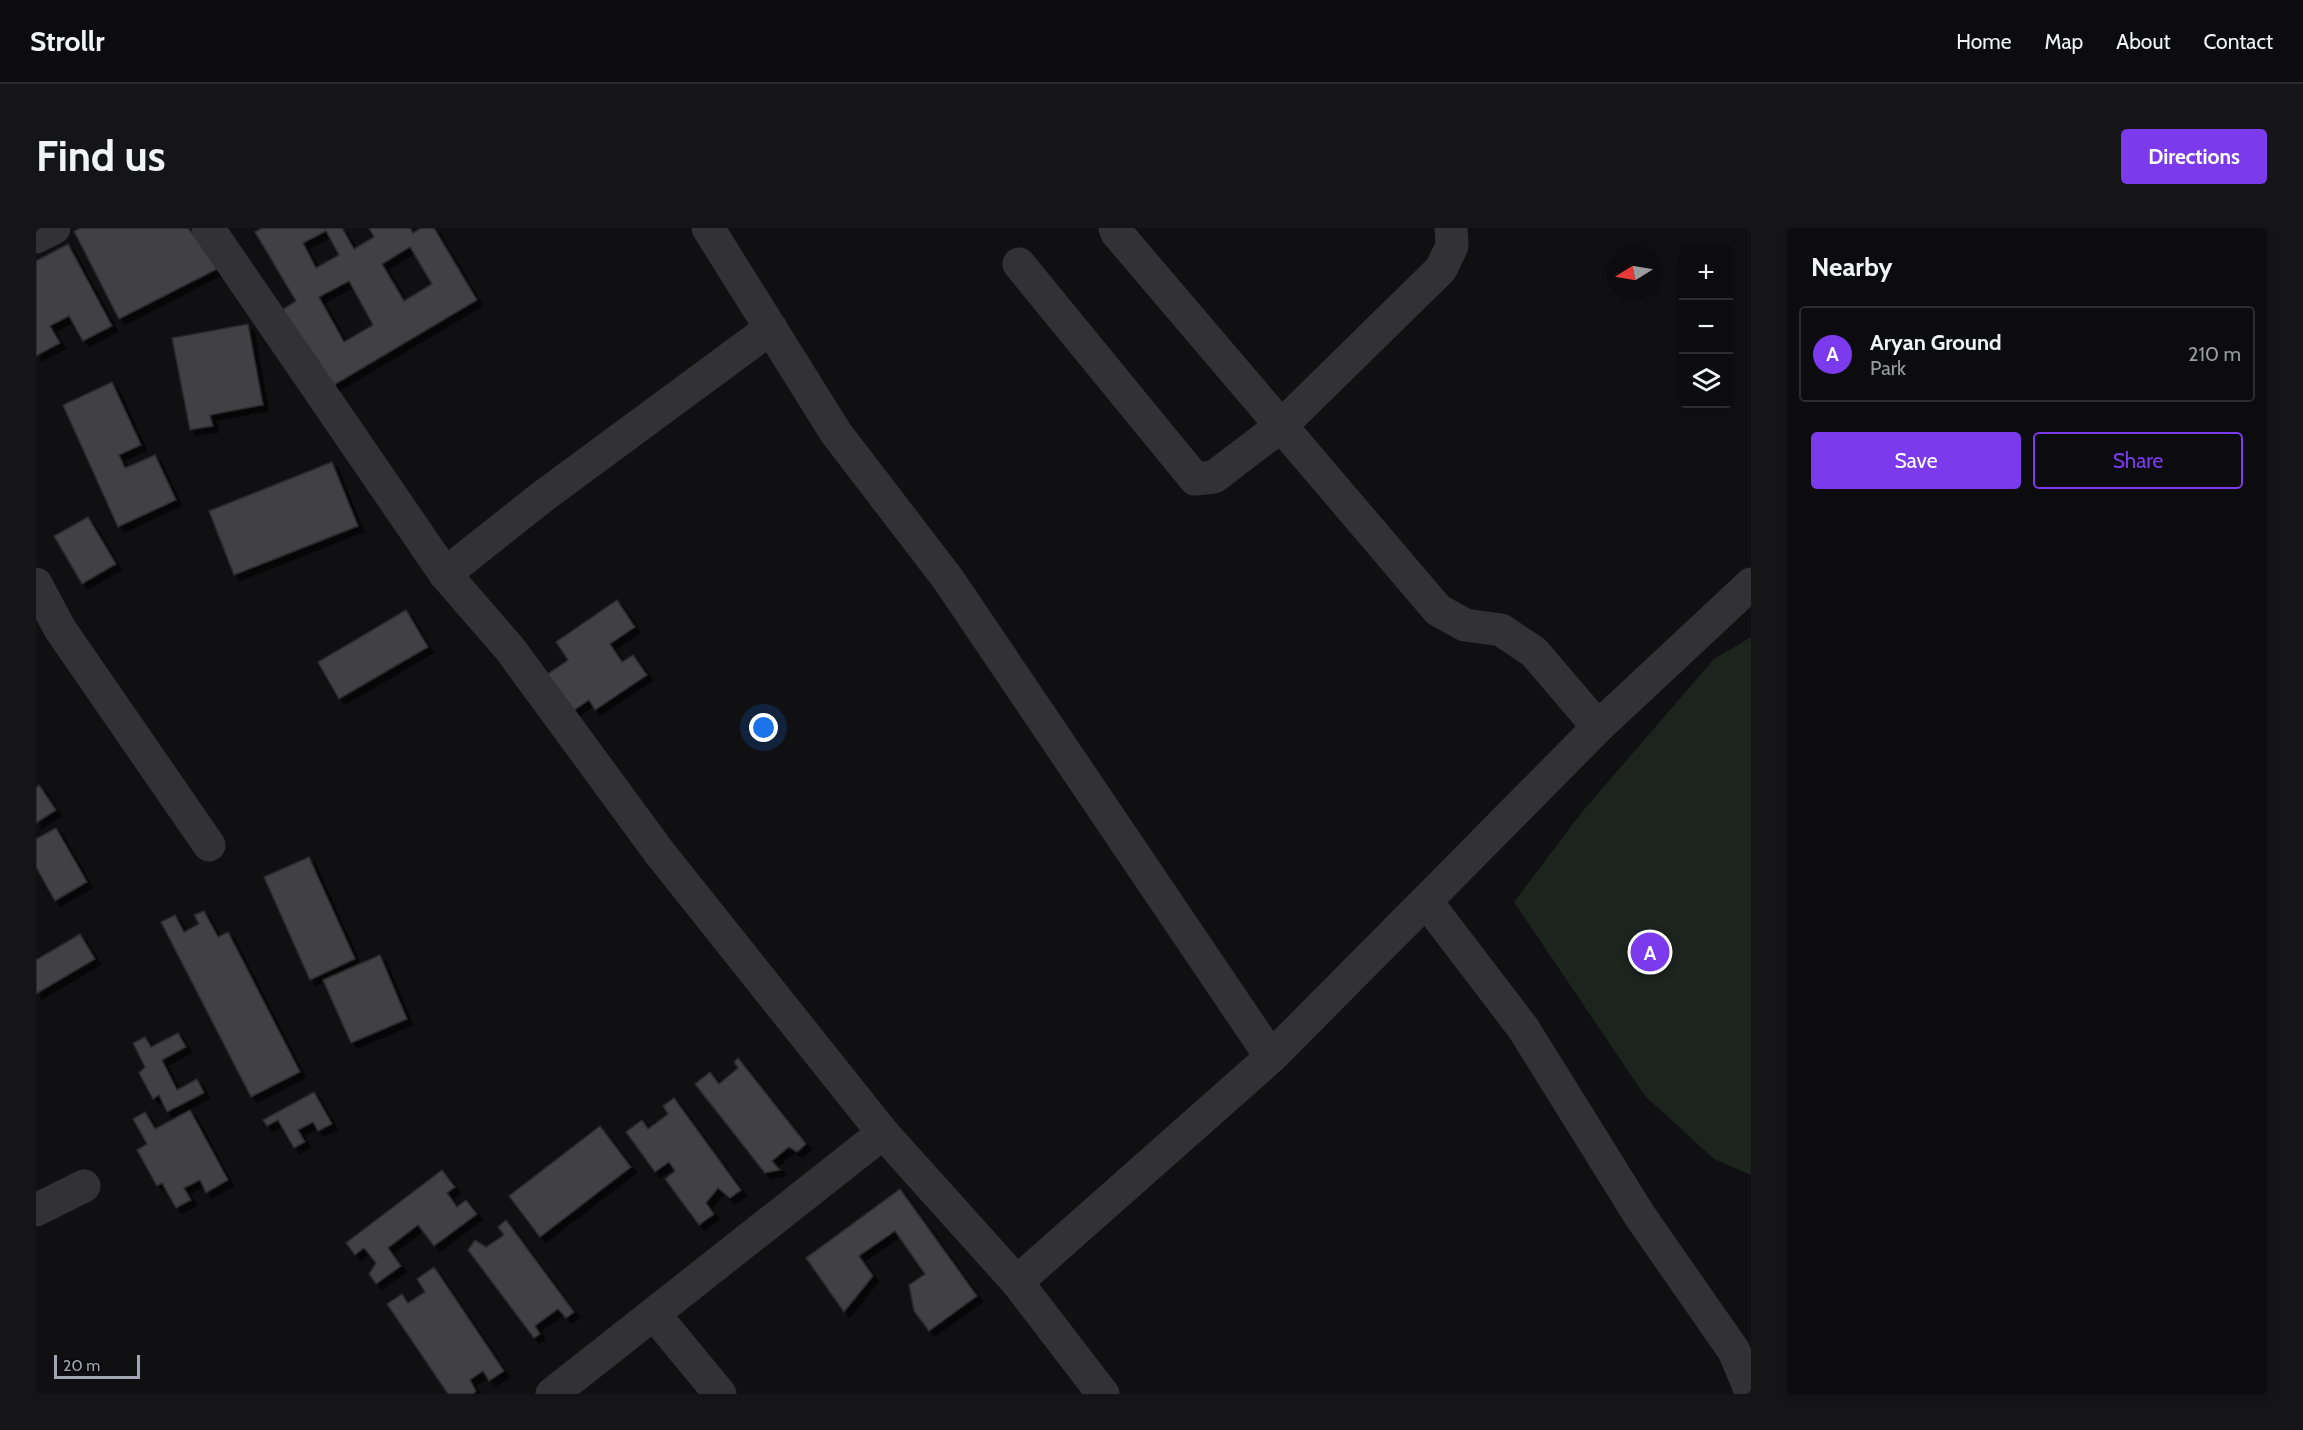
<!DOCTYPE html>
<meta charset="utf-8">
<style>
body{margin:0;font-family:Cabin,sans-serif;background:#151517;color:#f1f3f6}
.controls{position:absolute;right:18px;top:18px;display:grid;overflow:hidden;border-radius:6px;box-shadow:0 3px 9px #0003}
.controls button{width:54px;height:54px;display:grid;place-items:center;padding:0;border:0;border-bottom:2px solid #2c2c2e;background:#0c0c0e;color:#f1f3f6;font:30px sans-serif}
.compass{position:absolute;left:1571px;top:18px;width:54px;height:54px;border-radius:50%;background:#0c0c0e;box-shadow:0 3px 9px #0003;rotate:259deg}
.scale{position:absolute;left:18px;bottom:15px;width:86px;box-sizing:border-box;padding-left:6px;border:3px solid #a2a6b2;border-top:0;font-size:16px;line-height:21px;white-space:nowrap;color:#a2a6b2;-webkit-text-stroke:4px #0b0b0d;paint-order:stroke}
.you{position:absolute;left:728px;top:500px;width:21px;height:21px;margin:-15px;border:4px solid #fff;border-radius:50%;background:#1a73e8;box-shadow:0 0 0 9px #1a73e833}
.badge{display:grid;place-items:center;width:39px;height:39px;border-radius:50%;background:#7c3aed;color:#fff;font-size:20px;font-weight:700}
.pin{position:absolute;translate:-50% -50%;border:3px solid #fff;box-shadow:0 2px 6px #0006}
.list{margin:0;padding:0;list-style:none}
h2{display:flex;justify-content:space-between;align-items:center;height:78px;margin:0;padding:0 24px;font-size:26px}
h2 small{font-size:20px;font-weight:400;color:#9a9b9e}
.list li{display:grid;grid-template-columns:39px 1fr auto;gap:18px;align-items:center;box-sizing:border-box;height:96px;margin:0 12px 12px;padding:0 12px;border:2px solid #2c2c2e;border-radius:6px}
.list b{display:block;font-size:22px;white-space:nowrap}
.list p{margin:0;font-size:20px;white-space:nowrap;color:#9a9b9e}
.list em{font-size:20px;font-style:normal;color:#9a9b9e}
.actions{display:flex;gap:12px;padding:18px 24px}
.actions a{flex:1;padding:14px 0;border:2px solid #7c3aed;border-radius:6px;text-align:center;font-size:21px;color:#7c3aed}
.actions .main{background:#7c3aed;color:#fff}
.icon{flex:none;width:33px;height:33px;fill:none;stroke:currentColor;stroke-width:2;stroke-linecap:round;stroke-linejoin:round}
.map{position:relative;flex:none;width:1715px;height:1166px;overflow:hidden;border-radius:6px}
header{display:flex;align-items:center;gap:36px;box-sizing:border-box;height:84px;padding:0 30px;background:#0c0c0e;border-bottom:2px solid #2c2c2e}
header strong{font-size:28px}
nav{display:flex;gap:33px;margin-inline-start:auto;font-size:21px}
.intro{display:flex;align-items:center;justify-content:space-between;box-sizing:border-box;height:144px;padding:0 36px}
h1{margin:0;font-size:42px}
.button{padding:15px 27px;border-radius:6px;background:#7c3aed;color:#fff;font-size:21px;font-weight:700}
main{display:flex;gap:36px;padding:0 36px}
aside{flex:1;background:#0c0c0e;border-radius:6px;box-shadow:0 3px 9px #0003}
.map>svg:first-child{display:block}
.green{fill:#1d241e}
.building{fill:#3f4045;stroke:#2b2a2e;stroke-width:1.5;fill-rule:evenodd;filter:url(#shadow)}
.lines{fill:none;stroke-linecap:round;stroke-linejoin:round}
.minor{stroke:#323236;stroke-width:33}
</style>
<header>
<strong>Strollr</strong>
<nav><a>Home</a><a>Map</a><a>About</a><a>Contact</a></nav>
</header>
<div class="intro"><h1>Find us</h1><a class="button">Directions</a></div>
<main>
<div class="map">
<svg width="1715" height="1166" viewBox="0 0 1715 1166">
<defs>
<filter id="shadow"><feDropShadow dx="5.5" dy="5.5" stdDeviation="0" flood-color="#0009"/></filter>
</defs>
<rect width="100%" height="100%" fill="#101012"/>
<polygon class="green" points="1715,409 1715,947 1678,931 1609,868 1478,674 1546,584 1678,431"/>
<g class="building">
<polygon points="45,0 152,0 183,40 83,91 38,3"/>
<path d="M226,0H306L318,21L338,9L333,0H374L377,5L385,0H398L441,72L293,160L246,82L260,73L219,4ZM290,3L303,27L280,40L267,15ZM374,19L396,56L368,73L346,36ZM313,53L337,97L308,114L283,69Z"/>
<polygon points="32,16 76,98 47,113 33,88 14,98 24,115 0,128 0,33"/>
<polygon points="212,96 227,177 174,187 177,198 154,202 136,110"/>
<polygon points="76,154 105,217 83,227 89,240 119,227 140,272 82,299 27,177"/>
<polygon points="296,234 322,298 198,347 173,283"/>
<polygon points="52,289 80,336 46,356 18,308"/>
<polygon points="581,372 599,399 574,416 586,434 597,427 611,447 559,482 553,472 534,485 509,448 532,432 520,414"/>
<polygon points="370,382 392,419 303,471 282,434"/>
<polygon points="3,557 20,582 0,595 0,560"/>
<polygon points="20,600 51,654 19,673 0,639 0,611"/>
<polygon points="273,629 319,731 274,752 228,649"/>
<polygon points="168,683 182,709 192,704 264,844 215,869 125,694 139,687 148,704 163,696 158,687"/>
<polygon points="44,706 59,731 0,766 0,732"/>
<polygon points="344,727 371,791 315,815 287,752"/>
<polygon points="142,805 150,819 126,832 141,862 161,851 168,865 131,884 123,867 117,871 103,845 109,839 97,815 109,809 115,819"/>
<polygon points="702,830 770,916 761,924 753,919 736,933 744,942 729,945 659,856 674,844 683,856 702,840 698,834"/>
<polygon points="278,864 296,896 282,903 277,894 262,902 269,914 258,920 242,892 231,898 227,892"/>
<polygon points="638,870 705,962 694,970 682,960 670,975 678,986 663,997 629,951 639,943 633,934 619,944 590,904 606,892 612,901 632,886 627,878"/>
<polygon points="154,882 192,952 170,965 164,952 148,960 155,972 140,980 126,955 121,958 101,922 111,916 97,891 109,884 119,901"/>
<polygon points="564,898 595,939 504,1009 473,968"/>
<polygon points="406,942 419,959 411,965 421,979 430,972 441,986 398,1018 382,997 352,1020 365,1038 340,1056 333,1046 340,1035 328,1020 319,1027 310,1015"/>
<polygon points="864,961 941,1068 893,1103 878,1083 873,1057 889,1046 859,1003 823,1028 837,1048 808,1084 770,1030"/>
<polygon points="470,992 538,1084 530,1090 522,1081 499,1098 504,1106 498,1110 432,1022 439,1012 450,1019 468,1007 462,999"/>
<polygon points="398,1039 468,1143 453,1153 447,1143 434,1152 440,1163 437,1166 412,1166 351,1076 366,1066 372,1075 389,1064 381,1051"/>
</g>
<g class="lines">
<g class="minor">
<polyline points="172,0 409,346 474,421 623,624 847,905"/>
<polyline points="672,0 800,205 912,351 1235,829 1390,673"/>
<polyline points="1079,0 1081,5 1402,382 1429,397 1465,402 1498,424 1562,499"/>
<polyline points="0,9 18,0"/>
<polyline points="983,36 1159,251 1178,249 1245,198 1405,41 1416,18 1415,0"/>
<polyline points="409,346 506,269 735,100"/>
<polyline points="0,356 24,401 173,617"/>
<polyline points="1715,356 1562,499 1390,673 1487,800 1604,988 1698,1123 1715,1164"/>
<polyline points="0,982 48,958"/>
<polyline points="981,1054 1067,1166"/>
<polyline points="618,1086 684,1166"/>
<polyline points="516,1166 847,905 981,1054 1235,829"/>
</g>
</g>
</svg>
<div class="controls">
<button>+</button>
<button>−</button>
<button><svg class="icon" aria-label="layers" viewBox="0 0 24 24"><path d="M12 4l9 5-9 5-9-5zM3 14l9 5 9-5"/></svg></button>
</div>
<svg class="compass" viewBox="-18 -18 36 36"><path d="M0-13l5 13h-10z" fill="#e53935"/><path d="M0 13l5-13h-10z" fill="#9a9b9e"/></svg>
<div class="scale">20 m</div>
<div class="you"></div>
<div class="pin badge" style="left:1614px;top:724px">A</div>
</div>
<aside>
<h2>Nearby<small></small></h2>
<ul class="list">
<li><span class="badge">A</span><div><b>Aryan Ground</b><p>Park</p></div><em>210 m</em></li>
</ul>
<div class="actions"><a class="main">Save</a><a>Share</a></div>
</aside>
</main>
